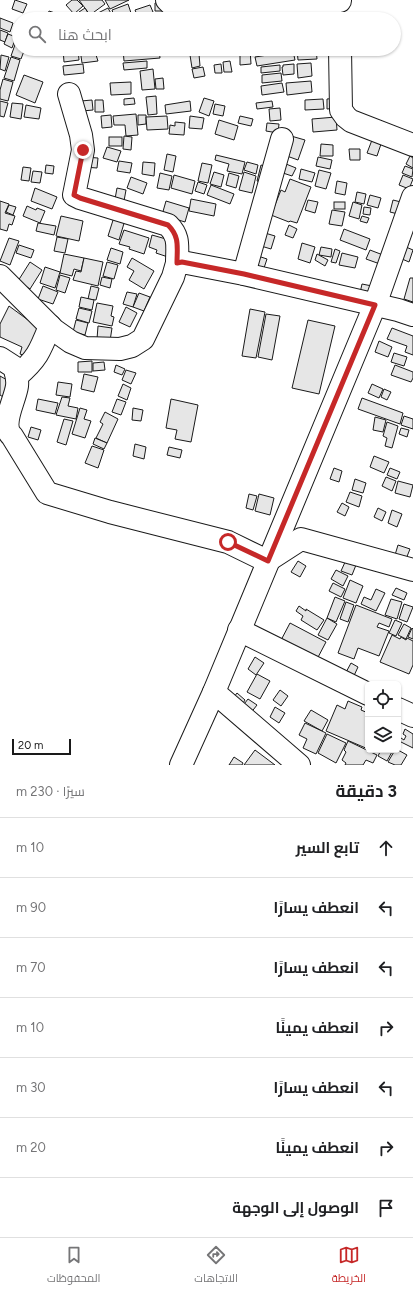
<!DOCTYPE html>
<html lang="ar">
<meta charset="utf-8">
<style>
body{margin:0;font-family:Figtree,Cairo,sans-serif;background:#f2f2f2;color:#202124;direction:rtl}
.controls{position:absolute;right:12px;bottom:12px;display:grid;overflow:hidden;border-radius:6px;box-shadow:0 1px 3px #0004}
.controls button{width:36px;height:36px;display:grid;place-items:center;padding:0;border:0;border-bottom:1px solid #e0e0e0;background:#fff;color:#202124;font:20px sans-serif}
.scale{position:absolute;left:12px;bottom:10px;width:59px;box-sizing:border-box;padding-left:4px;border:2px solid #1a1a1a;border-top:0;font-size:11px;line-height:14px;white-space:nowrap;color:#1a1a1a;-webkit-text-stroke:3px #fff;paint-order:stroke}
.stop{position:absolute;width:12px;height:12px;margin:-9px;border:3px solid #c62828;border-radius:50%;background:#fff}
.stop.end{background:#c62828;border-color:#fff;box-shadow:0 1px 4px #0008}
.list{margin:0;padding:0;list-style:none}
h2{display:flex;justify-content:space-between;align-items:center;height:52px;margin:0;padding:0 16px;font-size:17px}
h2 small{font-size:13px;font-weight:400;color:#757577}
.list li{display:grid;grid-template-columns:26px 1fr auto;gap:12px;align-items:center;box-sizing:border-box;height:60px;padding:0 16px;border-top:1px solid #e0e0e0}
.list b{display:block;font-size:15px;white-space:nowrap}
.list em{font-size:13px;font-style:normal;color:#757577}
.icon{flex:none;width:22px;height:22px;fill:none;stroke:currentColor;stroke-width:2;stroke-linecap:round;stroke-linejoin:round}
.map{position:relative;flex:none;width:413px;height:765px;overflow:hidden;direction:ltr}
.search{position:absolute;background:#fff;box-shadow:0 1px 3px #0004;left:12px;right:12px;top:12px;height:44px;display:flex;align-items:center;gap:10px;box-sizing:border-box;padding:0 14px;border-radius:22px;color:#757577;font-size:15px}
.sheet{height:472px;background:#fff}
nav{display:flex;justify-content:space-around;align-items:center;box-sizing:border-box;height:56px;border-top:1px solid #e0e0e0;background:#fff;font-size:11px;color:#757577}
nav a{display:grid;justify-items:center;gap:2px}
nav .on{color:#c62828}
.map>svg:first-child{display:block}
.building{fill:#e6e6e6;stroke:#1a1a1a}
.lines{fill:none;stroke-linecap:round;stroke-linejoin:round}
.minor-casing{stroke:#1a1a1a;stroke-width:24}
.minor{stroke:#fff;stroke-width:22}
.route{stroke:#c62828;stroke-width:5}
</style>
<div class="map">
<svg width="413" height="765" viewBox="0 0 413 765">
<rect width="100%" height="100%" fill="#fff"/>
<g class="building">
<polygon points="15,0 27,4 23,13 12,9"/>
<polygon points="72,0 77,0 83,6 74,14 66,5"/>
<polygon points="79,0 102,0 105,4 90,15"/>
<polygon points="105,0 129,0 110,9"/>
<polygon points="163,2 163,11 155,11 155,3"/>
<polygon points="128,4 133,19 115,19 112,10"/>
<polygon points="150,5 153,12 138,17 135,10"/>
<polygon points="85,8 91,18 90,19 83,19 79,12"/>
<polygon points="108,8 114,19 93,19 92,16"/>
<polygon points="49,11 55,13 53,19 46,19"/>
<polygon points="55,14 61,16 60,19 53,19"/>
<rect x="154" y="14" width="10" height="5"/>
<polygon points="0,18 13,23 10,32 0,28"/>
<polygon points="0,30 8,33 5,42 0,40"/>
<polygon points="8,34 16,37 12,48 4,44"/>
<polygon points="17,39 19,40 19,49 31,49 29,52 24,51 21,59 11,56"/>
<polygon points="63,49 78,49 79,60 64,62"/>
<polygon points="80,49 94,49 98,61 82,63"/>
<polygon points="123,49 159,49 160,58 124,61"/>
<polygon points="240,49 250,49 251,64 240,65"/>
<polygon points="297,49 316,49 317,59 298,60"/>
<polygon points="293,51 295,60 257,66 255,57"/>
<polygon points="199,54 200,66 192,68 190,55"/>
<polygon points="1,55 9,57 5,71 0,69"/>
<polygon points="11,57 20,60 14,81 4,78"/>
<polygon points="147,61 147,68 124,70 123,63"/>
<polygon points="230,61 232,72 224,72 223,62"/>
<polygon points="311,63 312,76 298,78 297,64"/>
<polygon points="83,64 84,73 64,75 63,66"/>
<polygon points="221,64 222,73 215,73 214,65"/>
<polygon points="294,64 294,74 283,75 282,67 283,67 283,65"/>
<polygon points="280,65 280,71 261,73 261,67"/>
<polygon points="203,67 205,76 194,78 192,69"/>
<polygon points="153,69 155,89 142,90 140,71"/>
<polygon points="281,73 282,81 262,83 262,75"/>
<polygon points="24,75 43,82 35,103 16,95"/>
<polygon points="163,78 164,89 156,89 155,79"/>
<polygon points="3,79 13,82 8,101 0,99 0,90"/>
<polygon points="311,81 312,92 287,95 286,83"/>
<polygon points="131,82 131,94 111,95 110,83"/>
<polygon points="282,83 284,92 262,95 261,86"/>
<polygon points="156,96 157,114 148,115 146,97"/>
<polygon points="134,98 135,104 124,105 124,99"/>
<polygon points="204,98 214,101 209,116 199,112"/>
<polygon points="337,98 337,108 327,109 327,99"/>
<polygon points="323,99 324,109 305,110 305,100"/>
<polygon points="92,100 93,110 82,111 81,101"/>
<polygon points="95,100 103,100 104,112 95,112"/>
<polygon points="0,101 8,103 4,117 0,116"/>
<polygon points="190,101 191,111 166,114 165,105"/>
<polygon points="272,101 273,107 257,109 256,103"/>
<polygon points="12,103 23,104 21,119 10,117"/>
<polygon points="215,104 225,106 223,116 213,114"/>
<polygon points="26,105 41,108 39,119 24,117"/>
<polygon points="280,108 281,120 270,121 269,109"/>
<polygon points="136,114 138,135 126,136 125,125 114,125 113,116"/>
<polygon points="111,115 112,127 102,128 101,116"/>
<polygon points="138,115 146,115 146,124 138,125"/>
<polygon points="167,116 168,129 147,130 146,117"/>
<polygon points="190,116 204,118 202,129 189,128"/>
<polygon points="240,116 253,119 251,126 238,123"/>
<polygon points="336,117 337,130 313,132 312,119"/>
<polygon points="219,120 238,126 234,140 215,134"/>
<polygon points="175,122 185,123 184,135 169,134 170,125 175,126"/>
<polygon points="267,123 279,124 278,133 266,131"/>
<polygon points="124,136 132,137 131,150 123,149"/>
<polygon points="291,136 305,140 298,160 284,155"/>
<rect x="109" y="137" width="13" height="9"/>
<polygon points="372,140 381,144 377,156 367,153"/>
<polygon points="321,144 333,145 333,156 320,156"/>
<polygon points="107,147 121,151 117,162 103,158"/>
<polygon points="349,149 360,149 360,160 350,160"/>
<polygon points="167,154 176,156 173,172 164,170"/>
<polygon points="216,155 245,162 242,174 227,171 229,164 215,160"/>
<polygon points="410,156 413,158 413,168 406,164"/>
<polygon points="85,157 98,158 97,168 84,167"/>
<polygon points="318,157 332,160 330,169 316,166"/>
<polygon points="119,161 132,163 130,173 117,171"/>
<polygon points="143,162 155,163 154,176 142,174"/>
<polygon points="247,162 258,165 256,174 244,170"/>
<polygon points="202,163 212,165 208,183 198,181"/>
<polygon points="286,164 296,168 292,176 283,173"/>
<polygon points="46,165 54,166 53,174 45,173"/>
<polygon points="261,165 268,167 264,183 257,181"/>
<polygon points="405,166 413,169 412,177 402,173"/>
<polygon points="23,167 31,168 29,181 21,180"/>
<polygon points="301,169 315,173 312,182 299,179"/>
<polygon points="319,170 331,173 326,189 315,186"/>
<polygon points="33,171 42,172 40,183 31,182"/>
<polygon points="214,172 224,175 221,187 210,184"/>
<polygon points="244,172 256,176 252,193 239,190"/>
<polygon points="160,173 172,176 169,190 157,188"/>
<polygon points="229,173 239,176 236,188 226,185"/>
<polygon points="174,175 195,181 192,194 171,188"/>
<polygon points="403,175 413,179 409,189 399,185"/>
<polygon points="131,177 147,183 143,194 127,188"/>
<polygon points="290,179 311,187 297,223 290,221 289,222 271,215 281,190 285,192"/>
<polygon points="337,181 347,183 345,195 335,193"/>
<polygon points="198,182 207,185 204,194 195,191"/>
<polygon points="211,185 234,194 230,204 207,195"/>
<polygon points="35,188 57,197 52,209 31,201"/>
<polygon points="117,188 126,190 124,201 115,199"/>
<polygon points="357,192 366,194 364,204 355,202"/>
<polygon points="370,195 381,198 378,208 367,205"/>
<polygon points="191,199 216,204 214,216 189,211"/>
<polygon points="308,200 318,202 315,213 305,210"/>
<polygon points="393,200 405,203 402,215 390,212"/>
<polygon points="0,201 9,204 5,213 15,216 12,225 9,224 7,231 0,229"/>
<polygon points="166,201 189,208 185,222 162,215"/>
<rect x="334" y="202" width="11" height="7"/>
<polygon points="353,202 362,205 359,219 349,216"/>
<polygon points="9,205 16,207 13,215 6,212"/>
<polygon points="27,206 36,210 37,208 45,211 40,223 23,216"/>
<polygon points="364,207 371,208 370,215 363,214"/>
<polygon points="332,210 345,212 342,226 329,224"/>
<polygon points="61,216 83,221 79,241 56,236"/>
<polygon points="362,216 369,218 367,223 360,221"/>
<polygon points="114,217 125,220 119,240 108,236"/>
<polygon points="38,223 56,226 54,235 36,231"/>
<polygon points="289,225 297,229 293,238 285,235"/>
<polygon points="344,229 370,239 366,250 340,240"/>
<polygon points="124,230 149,238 144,254 129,249 130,247 119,244"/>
<polygon points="265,233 275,236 271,249 261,246"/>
<polygon points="152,235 173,241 168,257 156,253 157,250 149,247"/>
<polygon points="57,237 68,239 65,253 54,251"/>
<polygon points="9,238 19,241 10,265 0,261"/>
<polygon points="302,243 315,247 310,263 298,259"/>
<polygon points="19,245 34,250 31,258 16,253"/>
<polygon points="321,247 332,249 331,257 319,255"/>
<polygon points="406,247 413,250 409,262 402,259"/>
<polygon points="111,248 123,252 120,264 107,260"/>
<polygon points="335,249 340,251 336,263 331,262"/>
<polygon points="370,250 383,255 380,264 366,259"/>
<polygon points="342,253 358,257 355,268 339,265"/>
<polygon points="64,254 84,258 81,271 74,269 72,276 60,273"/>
<polygon points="317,254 328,260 325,266 315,260"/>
<polygon points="258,256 267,259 264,268 255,265"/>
<polygon points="84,258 103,262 98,286 73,280 76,271 81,272"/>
<polygon points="132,258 154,271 144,289 129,280 134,271 127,267"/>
<polygon points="30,262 42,270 30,289 18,281"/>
<polygon points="107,262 118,265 114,279 103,276"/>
<polygon points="45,267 60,272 55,288 40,283"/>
<polygon points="60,275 70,278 65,293 56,290"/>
<polygon points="102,277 112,279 110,288 100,285"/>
<polygon points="410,278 413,278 413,302 404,299"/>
<polygon points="362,284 372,286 370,295 360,293"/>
<polygon points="43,286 58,292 53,304 38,299"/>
<polygon points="91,286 99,288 96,300 88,299"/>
<polygon points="127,292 137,294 133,307 123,304"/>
<polygon points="139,293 150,297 144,311 133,307"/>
<polygon points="81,297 94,300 92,310 79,307"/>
<polygon points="97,303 113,306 111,316 114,317 112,326 93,322"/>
<polygon points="9,306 39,328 31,358 20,354 22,347 0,337 0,324"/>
<polygon points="126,307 137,313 130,327 119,322"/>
<polygon points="79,308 92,311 89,323 76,319"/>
<polygon points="250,309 265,312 256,358 242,356"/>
<polygon points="266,314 280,316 272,360 258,357"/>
<polygon points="76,320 88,323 85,335 73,332"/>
<polygon points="308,320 335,326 319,394 292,388"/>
<polygon points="98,326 112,328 110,341 97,339"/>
<polygon points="392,328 413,336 413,355 405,352 407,346 387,339"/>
<polygon points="379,341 392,347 388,357 375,352"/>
<polygon points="394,353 407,357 404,366 391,362"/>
<polygon points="92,361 92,372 78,372 78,362"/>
<polygon points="104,362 105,370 93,371 93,363"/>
<polygon points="116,365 125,369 122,375 114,372"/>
<polygon points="395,365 413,372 413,378 411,382 391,375"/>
<polygon points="126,370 136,373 131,384 122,380"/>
<polygon points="84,374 98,377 94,392 81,389"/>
<polygon points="0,376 16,385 8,400 0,395"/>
<polygon points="58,382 72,384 70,397 56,395"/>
<polygon points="123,384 131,388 127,400 118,396"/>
<polygon points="372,384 383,389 379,398 368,393"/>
<polygon points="384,389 391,392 387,400 381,397"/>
<polygon points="62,397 70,398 68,406 78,408 76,419 56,415"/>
<polygon points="362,398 403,413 400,424 358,409"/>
<polygon points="38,399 58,403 55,414 36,410"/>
<polygon points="117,399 126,402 121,415 112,412"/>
<polygon points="171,399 198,405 191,442 175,439 177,430 166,428"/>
<polygon points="80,408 87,410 84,419 91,421 85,438 72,434"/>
<polygon points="133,408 143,410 141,421 132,420"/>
<polygon points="105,412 118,419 107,443 96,438 103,424 100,422"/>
<polygon points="404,416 413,419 413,429 401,425"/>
<polygon points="375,417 386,420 383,432 373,430"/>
<polygon points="64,419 73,421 66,445 57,442"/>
<polygon points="387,422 398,426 392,448 385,446 387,438 383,436"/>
<polygon points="31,427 41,430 38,440 28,437"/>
<polygon points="401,428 409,430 407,437 399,434"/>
<polygon points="95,438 107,443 104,449 93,444"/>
<polygon points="135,444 146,447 144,459 133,456"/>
<polygon points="92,446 104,450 98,468 85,463"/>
<polygon points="169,447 182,450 180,458 167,455"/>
<polygon points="374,456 389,462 384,473 370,467"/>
<polygon points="334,468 342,471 339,482 330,479"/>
<polygon points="390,468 400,472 397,479 387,475"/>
<polygon points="386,477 396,481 392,491 382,486"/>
<polygon points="355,479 366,483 363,493 352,490"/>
<polygon points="398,481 413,485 410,497 395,493"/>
<polygon points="350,492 362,496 359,507 346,502"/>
<polygon points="249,494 257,496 253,510 246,508"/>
<polygon points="259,494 274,498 270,515 255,511"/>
<polygon points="342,503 349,507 345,516 337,512"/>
<polygon points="378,508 386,512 382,521 374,517"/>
<polygon points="392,510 402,514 397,527 388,523"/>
<polygon points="398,545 410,549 406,559 395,555"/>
<polygon points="346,560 356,565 352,575 341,571"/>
<polygon points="298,561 306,566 300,577 291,572"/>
<polygon points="336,570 348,576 343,586 331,579"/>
<polygon points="350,580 363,586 356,603 343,598"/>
<polygon points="333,583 345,589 341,597 329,591"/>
<polygon points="396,588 407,593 404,600 392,595"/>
<polygon points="376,589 385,593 376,611 361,604 364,597 371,600"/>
<polygon points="335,597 345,601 336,622 327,618"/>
<polygon points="391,599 402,602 397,619 385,615"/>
<polygon points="346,602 354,605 348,622 340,619"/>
<polygon points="404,604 413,607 407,622 399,619"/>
<polygon points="356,605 392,619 389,627 379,623 377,627 389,631 379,656 358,648 354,659 338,653"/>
<polygon points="299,606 306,611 306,609 324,620 317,630 301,620 303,616 296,611"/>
<polygon points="327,618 337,624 328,640 318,635"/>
<polygon points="395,620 402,623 396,636 389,633"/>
<polygon points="290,623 326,642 315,663 279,644"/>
<polygon points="404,624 411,628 406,639 398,635"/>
<polygon points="412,628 413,629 413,639 408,637"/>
<polygon points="392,635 400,639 401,637 406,640 407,638 413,641 413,665 409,674 380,662"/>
<polygon points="255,657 264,663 256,675 248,669"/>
<polygon points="351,663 358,667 352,680 344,676"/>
<polygon points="257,674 270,681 260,699 247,692"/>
<polygon points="280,690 288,696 281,706 273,700"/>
<polygon points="237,693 245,700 240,708 231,701"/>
<polygon points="248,699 257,705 250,714 241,708"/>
<polygon points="348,701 362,707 361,710 368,713 368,749 326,731 337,705 345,709"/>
<polygon points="275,707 285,713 279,723 270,717"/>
<polygon points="311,710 328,720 322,731 304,721"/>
<polygon points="305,723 326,733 316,754 303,748 307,739 299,735"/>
<polygon points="405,729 413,734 413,748 399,741 401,738 404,740 406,736 403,734"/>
<polygon points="327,734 346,743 336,763 318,753"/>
<polygon points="348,741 377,755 373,763 366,760 363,765 345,765 346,763 342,760 346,752 344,750"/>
<polygon points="255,750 275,765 244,765"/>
<polygon points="381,750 393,750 387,761 378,756"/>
<polygon points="395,750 398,750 407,755 401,765 395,765 388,762"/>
<polygon points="234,757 243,763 242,765 229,765"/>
</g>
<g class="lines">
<g class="minor-casing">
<g id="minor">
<polyline points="167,0 173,6 246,6 340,1"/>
<polyline points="340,49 341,110 346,117 351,121 413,145"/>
<path d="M69,94L81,135L83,150L74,195L80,198L168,225C180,237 177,246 177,263"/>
<polyline points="244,274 282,139"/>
<polyline points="0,276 54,330 71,342 85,348 120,349 132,346 143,339 173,277 177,263 182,262 244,274 398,310 413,315"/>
<path d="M0,358L14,367C16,373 18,379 17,386C15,401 0,425 12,436L47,493L110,512L228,542L267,561L301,539L413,570"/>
<path d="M17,376C37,359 40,351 50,326"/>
<polyline points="239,630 368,694"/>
<polyline points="214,692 299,765"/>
<polyline points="398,709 413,716"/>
<polyline points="181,765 214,692 375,305 413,197"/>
</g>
</g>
<use href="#minor" class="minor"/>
</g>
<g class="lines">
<path class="route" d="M83,150L74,195L80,198L168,225C180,237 177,247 177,263L182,262L244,274L375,305L268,561L228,542"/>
</g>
</svg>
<div class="controls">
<button><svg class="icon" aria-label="locate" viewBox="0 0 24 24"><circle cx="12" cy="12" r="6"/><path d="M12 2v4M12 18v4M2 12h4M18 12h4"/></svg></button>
<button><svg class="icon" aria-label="layers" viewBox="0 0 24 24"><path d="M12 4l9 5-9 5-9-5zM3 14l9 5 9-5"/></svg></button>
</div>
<div class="scale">20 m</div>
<div class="stop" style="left:228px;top:542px"></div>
<div class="stop end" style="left:83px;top:150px"></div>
<div class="search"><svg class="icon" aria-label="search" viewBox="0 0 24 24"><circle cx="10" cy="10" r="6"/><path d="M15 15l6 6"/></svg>ابحث هنا</div>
</div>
<section class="sheet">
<h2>3 دقيقة<small>سيرًا · 230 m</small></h2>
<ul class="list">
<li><svg class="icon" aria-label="ahead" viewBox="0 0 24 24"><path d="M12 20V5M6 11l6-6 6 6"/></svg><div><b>تابع السير</b></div><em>10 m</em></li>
<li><svg class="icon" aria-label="left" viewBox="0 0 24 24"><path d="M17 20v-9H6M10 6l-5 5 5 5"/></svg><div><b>انعطف يسارًا</b></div><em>90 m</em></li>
<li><svg class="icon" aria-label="left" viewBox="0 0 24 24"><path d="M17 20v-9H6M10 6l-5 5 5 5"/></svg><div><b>انعطف يسارًا</b></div><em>70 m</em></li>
<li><svg class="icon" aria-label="right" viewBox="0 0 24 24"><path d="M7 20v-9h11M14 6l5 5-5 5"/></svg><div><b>انعطف يمينًا</b></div><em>10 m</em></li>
<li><svg class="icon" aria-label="left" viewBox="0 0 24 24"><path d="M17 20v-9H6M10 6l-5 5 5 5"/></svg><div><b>انعطف يسارًا</b></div><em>30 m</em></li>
<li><svg class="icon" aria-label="right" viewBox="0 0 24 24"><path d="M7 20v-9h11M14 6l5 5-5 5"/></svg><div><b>انعطف يمينًا</b></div><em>20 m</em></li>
<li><svg class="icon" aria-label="arrive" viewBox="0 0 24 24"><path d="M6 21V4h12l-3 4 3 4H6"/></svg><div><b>الوصول إلى الوجهة</b></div></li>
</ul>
</section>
<nav>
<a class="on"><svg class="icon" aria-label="map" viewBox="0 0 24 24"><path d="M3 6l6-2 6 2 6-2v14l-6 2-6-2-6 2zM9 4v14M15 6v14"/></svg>الخريطة</a>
<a><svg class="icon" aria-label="directions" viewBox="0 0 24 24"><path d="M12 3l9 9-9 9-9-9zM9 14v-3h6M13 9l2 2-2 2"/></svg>الاتجاهات</a>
<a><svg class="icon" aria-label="saved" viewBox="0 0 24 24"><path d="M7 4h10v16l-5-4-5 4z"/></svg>المحفوظات</a>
</nav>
